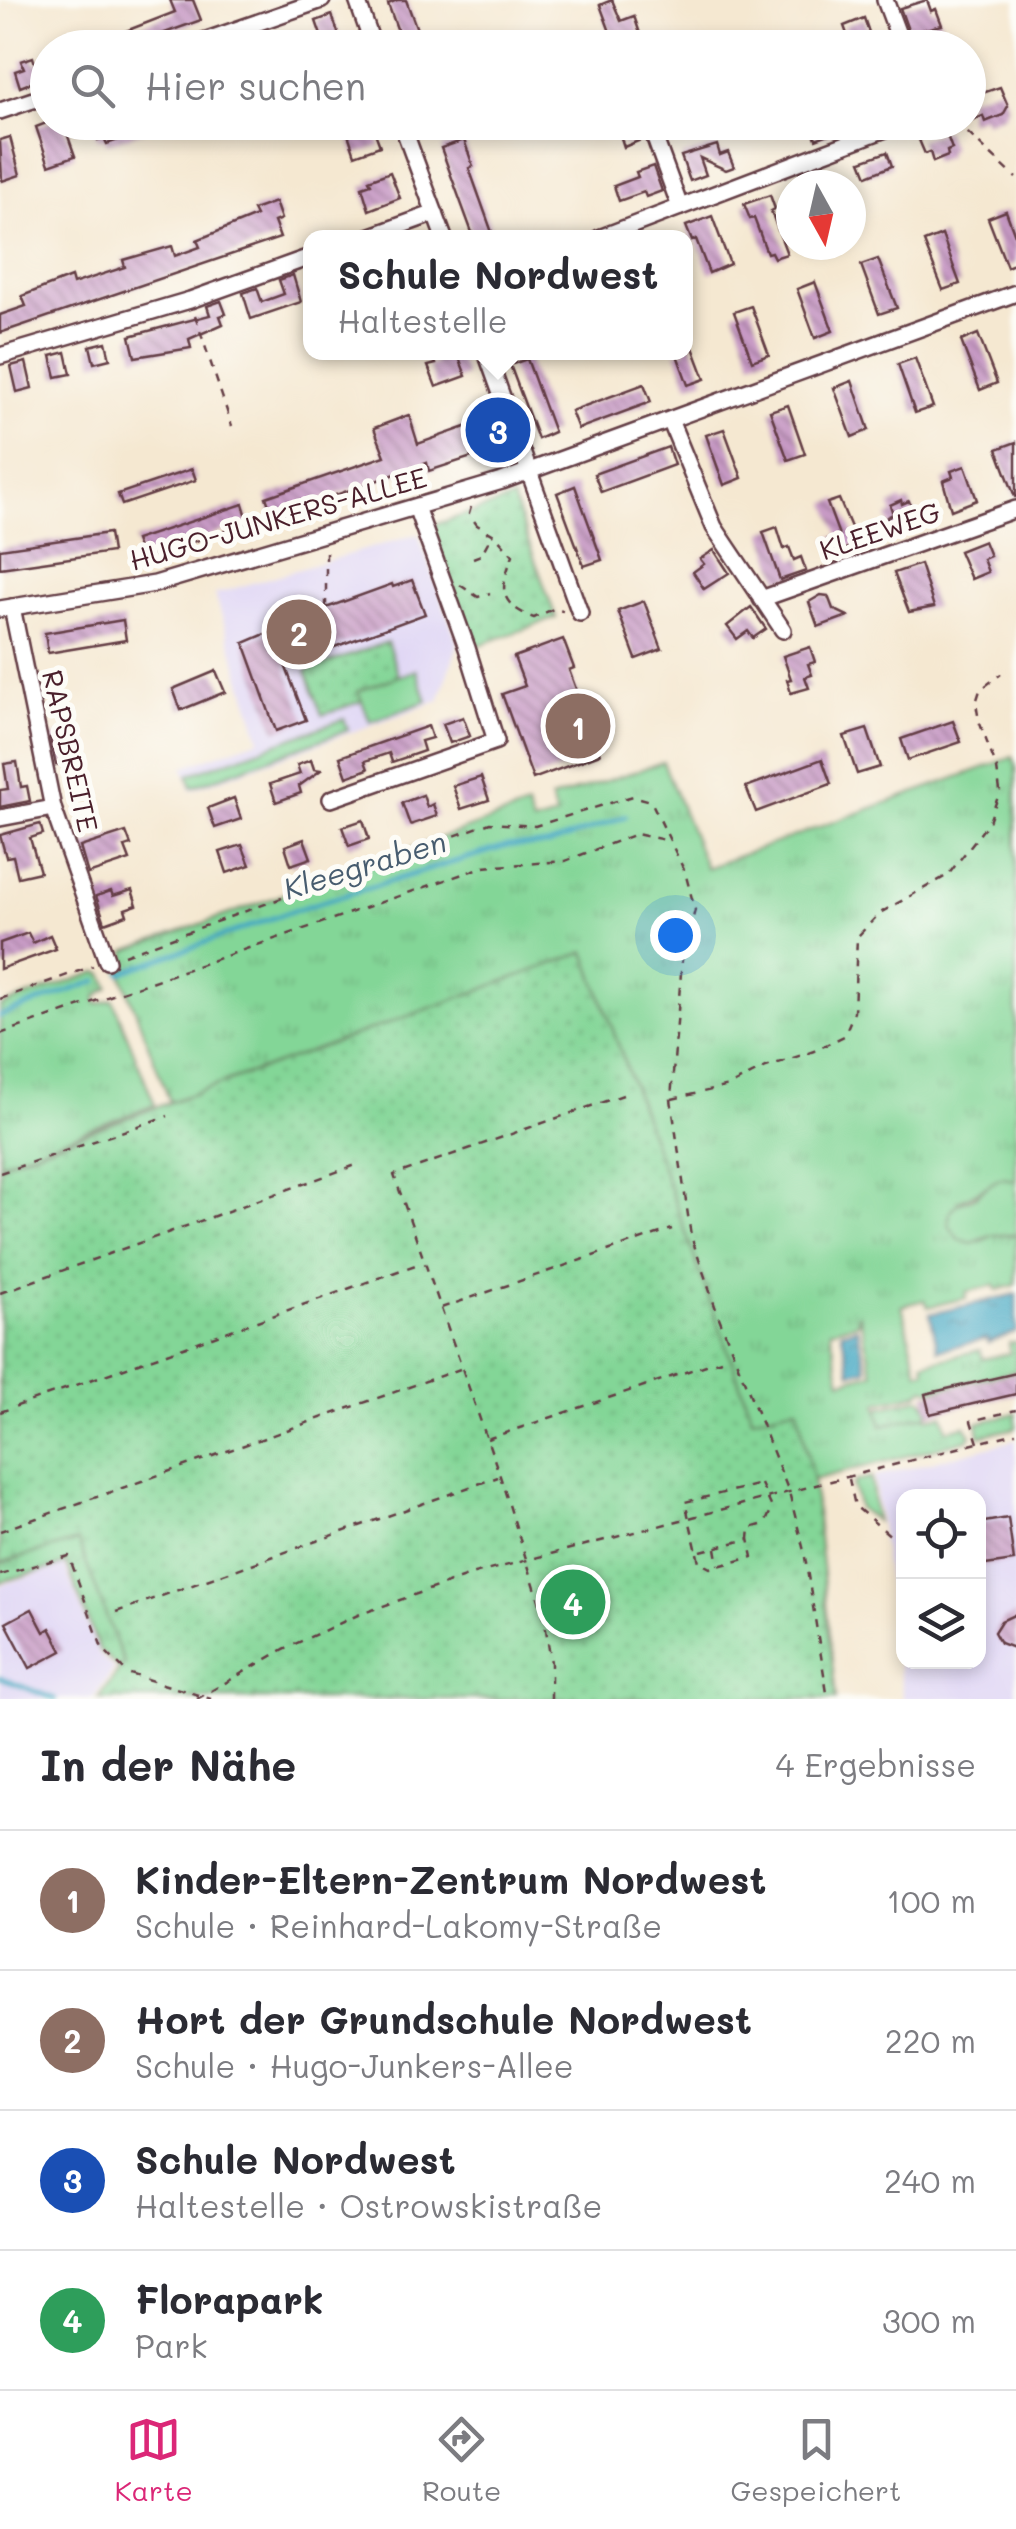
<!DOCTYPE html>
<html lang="de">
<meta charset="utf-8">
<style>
body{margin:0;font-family:Mali,sans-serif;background:#f2f2f3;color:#2b2b33}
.controls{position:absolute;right:30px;bottom:30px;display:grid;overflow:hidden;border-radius:20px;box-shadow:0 5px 15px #0003}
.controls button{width:90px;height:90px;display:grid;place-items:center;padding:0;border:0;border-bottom:2px solid #e1e1e2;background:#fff;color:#2b2b33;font:50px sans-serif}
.compass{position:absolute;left:776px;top:170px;width:90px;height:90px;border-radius:50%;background:#fff;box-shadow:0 5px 15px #0003;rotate:172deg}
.you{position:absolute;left:675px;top:935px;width:35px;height:35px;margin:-25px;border:8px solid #fff;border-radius:50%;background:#1a73e8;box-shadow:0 0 0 15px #1a73e833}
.badge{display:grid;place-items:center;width:65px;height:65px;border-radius:50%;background:#db2777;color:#fff;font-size:32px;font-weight:700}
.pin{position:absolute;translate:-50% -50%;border:5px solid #fff;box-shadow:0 2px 10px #0006}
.popup{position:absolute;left:303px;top:230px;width:390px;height:130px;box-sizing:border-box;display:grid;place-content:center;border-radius:20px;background:#fff;filter:drop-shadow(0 2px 8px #0005);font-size:32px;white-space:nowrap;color:#7c7c81}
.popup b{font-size:38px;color:#2b2b33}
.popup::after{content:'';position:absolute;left:50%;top:100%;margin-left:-20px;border:20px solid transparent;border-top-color:#fff}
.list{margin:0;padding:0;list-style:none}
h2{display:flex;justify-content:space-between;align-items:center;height:130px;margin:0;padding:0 40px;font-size:42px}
h2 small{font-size:32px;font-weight:400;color:#7c7c81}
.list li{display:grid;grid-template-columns:65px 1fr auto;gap:30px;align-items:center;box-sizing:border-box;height:140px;padding:0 40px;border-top:2px solid #e1e1e2}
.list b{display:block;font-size:38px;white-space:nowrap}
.list p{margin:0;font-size:32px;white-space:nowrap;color:#7c7c81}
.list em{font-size:32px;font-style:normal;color:#7c7c81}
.icon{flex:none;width:55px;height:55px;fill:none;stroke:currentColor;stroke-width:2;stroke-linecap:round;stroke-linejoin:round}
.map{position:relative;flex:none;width:1016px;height:1699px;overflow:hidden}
.search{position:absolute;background:#fff;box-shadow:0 5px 15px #0003;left:30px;right:30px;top:30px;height:110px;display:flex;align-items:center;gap:25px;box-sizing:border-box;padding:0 35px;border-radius:55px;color:#7c7c81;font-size:38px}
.sheet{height:690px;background:#fff}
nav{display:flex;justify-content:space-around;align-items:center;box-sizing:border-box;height:140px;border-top:2px solid #e1e1e2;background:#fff;font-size:28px;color:#7c7c81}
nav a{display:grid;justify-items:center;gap:5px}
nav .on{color:#db2777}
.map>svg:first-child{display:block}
.built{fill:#dfd5f5;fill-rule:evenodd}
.grass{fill:url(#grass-tufts);stroke:#667a61;stroke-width:2.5;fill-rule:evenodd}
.park{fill:url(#park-dots);stroke:#667a61;stroke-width:2.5}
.pitch{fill:#83d697;stroke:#667a61;stroke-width:2.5}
.water{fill:url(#water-ripples);stroke:#466377;stroke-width:2.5}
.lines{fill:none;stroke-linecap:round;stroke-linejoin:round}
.stream{stroke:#43a7c3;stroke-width:5}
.building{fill:url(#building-back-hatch)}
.minor-casing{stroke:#643d44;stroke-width:20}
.path{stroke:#643d44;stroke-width:2.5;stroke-dasharray:8 8;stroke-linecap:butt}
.minor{stroke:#fff;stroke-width:15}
.labels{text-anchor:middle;stroke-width:10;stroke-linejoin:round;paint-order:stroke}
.street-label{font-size:28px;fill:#4a1f2b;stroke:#fdfcf7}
.water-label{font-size:30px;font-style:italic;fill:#475c6f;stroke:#fdfcf7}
</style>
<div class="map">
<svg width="1016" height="1699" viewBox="0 0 1016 1699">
<defs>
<pattern id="grass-tufts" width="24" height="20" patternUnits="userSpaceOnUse" patternTransform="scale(2.5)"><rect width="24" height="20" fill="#83d697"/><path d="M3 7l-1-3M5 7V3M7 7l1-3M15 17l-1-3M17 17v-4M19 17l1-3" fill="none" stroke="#73b782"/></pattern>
<pattern id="park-dots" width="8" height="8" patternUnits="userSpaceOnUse" patternTransform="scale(2.5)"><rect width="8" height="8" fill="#83d697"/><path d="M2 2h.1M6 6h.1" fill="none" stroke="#73b782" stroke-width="1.8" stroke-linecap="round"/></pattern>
<pattern id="water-ripples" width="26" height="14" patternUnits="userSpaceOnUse" patternTransform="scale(2.5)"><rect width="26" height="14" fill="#43a7c3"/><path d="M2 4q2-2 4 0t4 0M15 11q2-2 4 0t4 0" fill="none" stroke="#3a879f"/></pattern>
<pattern id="building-back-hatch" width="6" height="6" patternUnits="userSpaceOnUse" patternTransform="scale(2.5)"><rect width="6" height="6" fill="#c79ac5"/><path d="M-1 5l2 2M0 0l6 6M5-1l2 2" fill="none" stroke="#a47da0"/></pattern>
</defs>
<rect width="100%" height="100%" fill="#fdfcf7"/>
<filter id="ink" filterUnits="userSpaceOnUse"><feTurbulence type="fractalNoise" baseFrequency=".01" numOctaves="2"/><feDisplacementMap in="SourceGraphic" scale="20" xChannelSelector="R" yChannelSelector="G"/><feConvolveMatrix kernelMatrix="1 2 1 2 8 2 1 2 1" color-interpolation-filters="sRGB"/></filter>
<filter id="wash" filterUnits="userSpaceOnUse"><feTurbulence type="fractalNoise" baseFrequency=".0048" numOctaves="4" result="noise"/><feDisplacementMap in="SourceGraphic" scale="40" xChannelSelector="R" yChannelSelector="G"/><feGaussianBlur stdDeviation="2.25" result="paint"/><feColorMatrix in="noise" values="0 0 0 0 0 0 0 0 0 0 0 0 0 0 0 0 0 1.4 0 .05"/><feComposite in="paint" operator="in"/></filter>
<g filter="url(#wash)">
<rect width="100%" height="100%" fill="#f5e8d1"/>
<g class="built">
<polygon points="418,534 458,644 439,701 191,790 183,767 260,739 215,594"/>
<path d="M1016,1440V1699H903L874,1477ZM904,1496H978V1662H904Z"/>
<polygon points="65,1566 98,1653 114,1669 93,1699 0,1699 0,1585"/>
</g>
<g class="grass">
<path d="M1013,757L1016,766V1180C991,1177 980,1194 958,1201L980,1242L994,1235H1016V1285L997,1290L995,1285L966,1292V1298L928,1307L925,1300L902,1306L918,1372L926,1370L924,1363L980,1350L983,1359L1010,1353L1009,1343L1016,1342V1371L933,1390L924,1388L918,1394L877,1403L882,1425L926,1415L927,1418L943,1415L947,1430L965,1426L971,1435L968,1440L813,1480L797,1407L752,1418L585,953L170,1102L118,965L126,961V951L527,807L533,824L556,817L551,799L663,762L706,868ZM859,1315L873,1373L841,1381L830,1330L858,1323L857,1316Z"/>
<polygon points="97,972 103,974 109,987 96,997 97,1004 113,1000 155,1105 0,1163 0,1006"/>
<polygon points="1016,1413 1016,1428 979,1436 977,1423"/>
<polygon points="871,1477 876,1521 859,1508 853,1486 856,1481"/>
<polygon points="78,1540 124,1663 119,1669 99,1650 67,1564 0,1582 0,1563"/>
</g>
<g class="park">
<polygon points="513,499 556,618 474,647 430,526"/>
<polygon points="387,642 399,676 359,691 362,701 322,715 306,671"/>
<polygon points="585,952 752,1418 797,1407 813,1480 836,1699 98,1699 124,1663 78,1541 0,1563 0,1164"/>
<polygon points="920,1398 927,1403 929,1414 882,1425 878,1408"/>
</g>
<g class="pitch">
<polygon points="416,670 427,701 370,722 358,691"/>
<polygon points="344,719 348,730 192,787 188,775"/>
<path d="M1002,1178L1016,1180V1235H994L972,1243L958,1239L949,1225C947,1203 958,1205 974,1197C984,1191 989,1182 1002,1178Z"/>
</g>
<g class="water">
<polygon points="1016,1294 1016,1332 988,1343 987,1339 938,1350 930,1314"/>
<polygon points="857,1328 867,1369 851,1373 841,1332"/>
</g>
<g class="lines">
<g class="stream">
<polyline points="121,973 292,911 507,846 548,845 626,816"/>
<polyline points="0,1016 97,981"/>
<polyline points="0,1678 55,1699"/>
</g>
</g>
<g id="blocks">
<g class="building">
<polygon points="170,0 193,0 201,20 123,48 118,34 175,12"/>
<polygon points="397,0 406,0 424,48 404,48 388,4"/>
<polygon points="612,0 621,21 634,16 645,48 616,48 600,5"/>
<polygon points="927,0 931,11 936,9 942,25 909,33 900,8"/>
<polygon points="332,15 341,41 325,47 316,21"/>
<polygon points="864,18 873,44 852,48 844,26"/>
<polygon points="33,57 35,64 41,62 46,77 20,87 15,71 24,68 21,61"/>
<polygon points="1000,87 1008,106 1003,115 985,122 983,116 968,122 968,98"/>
<polygon points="49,122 63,122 75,156 49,165 36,127"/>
<polygon points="92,122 162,122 163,124 107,144 104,138 98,140"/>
<polygon points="363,122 371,122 380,146 355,155 346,128"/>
<polygon points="620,122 638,122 643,139 624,147 618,129 622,128"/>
<polygon points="810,122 834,122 837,131 816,139"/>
<polygon points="945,130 952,149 947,151 948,156 933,162 930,152 925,154 919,140"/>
<polygon points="10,137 20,175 2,181 0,140"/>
<polygon points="464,140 473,166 469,168 494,238 474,238 441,148"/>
<polygon points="717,145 720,155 728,152 734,167 726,170 700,158 706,175 690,181 681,156"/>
<polygon points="887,152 892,166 867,176 861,161"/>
<polygon points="653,166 662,191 646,197 644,192 619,201 614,186 638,177 636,172"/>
<polygon points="390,172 400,198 369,210 362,187 371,184 369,180"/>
<polygon points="770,195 775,209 771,211 787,254 774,258 771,252 767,253 754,218 750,219 744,204"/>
<polygon points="275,202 281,219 274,222 280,238 0,333 0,315 26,306 22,296 71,277 73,284 125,267 123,260 172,246 175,256 200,247 197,240 256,216 253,210"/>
<polygon points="1006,211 1016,238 1016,263 1007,267 988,218"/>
<polygon points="712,216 730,264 709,273 696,239 692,241 686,226"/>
<polygon points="942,235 960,284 943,290 924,242"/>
<polygon points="878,259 897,308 879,314 861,265"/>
<polygon points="293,275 301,302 251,319 243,293 257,288 262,302 284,294 279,280"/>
<polygon points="815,282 833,331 815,338 797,289"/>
<polygon points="221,301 226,314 220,316 223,324 189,339 191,348 135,357 130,336 210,315 207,306"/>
<polygon points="751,306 769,355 752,361 734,312"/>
<polygon points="686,329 705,379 688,385 676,352 686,352"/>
<polygon points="978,334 997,383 980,390 961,341"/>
<polygon points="106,342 110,359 94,363 90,346"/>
<polygon points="66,352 71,374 56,377 51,356"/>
<polygon points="450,352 457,352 466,376 436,387 428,366 436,364 434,358"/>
<polygon points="915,358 933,407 915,413 898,364"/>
<polygon points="527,359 554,432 538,439 510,365"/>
<polygon points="26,362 32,388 17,392 11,366"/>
<polygon points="852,381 869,430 852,437 834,388"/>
<polygon points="644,384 651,402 578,429 571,411"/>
<polygon points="788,405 805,454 788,460 770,411"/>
<polygon points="409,415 418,444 471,425 481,454 429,471 427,463 273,517 266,497 385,456 374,428"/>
<polygon points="724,429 742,478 724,485 706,435"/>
<polygon points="1016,442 1016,497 1015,497 997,449"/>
<polygon points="668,447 674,465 601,492 594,474"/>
<polygon points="965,466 977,500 951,510 943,481 953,477 951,471"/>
<polygon points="192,469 196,480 122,505 118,494"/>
<polygon points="575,486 602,560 584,566 557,493"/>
<polygon points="839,499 858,544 833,554 827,539 839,535 827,503"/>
<polygon points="901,500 902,504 909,501 917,522 892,532 887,517 893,514 890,505"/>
<polygon points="243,504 249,523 142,559 135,540"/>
<polygon points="777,527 784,549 789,547 794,560 801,557 806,571 780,580 763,532"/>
<polygon points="109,533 112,552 0,568 0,549"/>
<polygon points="984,541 990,556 983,559 988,572 971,579 959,551"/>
<polygon points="714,550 729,573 704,589 693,572 704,564 700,559"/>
<polygon points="920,564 934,607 909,612 894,573"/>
<polygon points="412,580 425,614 285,665 306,720 276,731 244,643 326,608 392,584 393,587"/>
<polygon points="828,596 833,609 848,616 818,627 809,602 821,595"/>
<polygon points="644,601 662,649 636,659 618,611"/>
<polygon points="751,607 766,629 753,638 748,631 737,639 727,626"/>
<polygon points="123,620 126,640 48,653 45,633"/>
<polygon points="563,639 574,668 569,670 600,754 533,779 502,694 525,686 514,657"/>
<polygon points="810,647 815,662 808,664 812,675 805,677 809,688 791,693 787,680 791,679 783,656"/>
<polygon points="216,671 225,692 181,710 173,689"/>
<polygon points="463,717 470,736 450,743 443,724"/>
<polygon points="953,721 961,742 908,760 901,739"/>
<polygon points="428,726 432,738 421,741 424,751 392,762 389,753 365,761 368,769 347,777 340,757"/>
<polygon points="867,729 880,767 857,774 844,736"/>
<polygon points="73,732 79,759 56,765 50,738"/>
<polygon points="822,759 831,784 756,812 746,787"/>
<polygon points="311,760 314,769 321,770 299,786 301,793 276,802 270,784 300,774 297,765"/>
<polygon points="17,762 21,787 27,786 30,801 0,807 0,790 8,789 4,764"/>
<polygon points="481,777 489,800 461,809 453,786"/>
<polygon points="423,795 427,807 433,804 437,816 410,825 402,803"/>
<polygon points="234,798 241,819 215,828 208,808"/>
<polygon points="363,820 369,839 349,846 342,827"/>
<polygon points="40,824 43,834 30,838 40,872 18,877 13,856 6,857 0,835"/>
<polygon points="126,832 131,845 125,847 130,860 88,874 80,847"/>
<polygon points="304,839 311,858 291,865 285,846"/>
<polygon points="242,845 250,865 227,873 220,852"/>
<polygon points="132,890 137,905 125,909 127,915 105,923 96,896 111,891 113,896"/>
<polygon points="28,933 33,943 50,935 56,949 0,969 0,943"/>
<polygon points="1016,1373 1016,1394 930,1414 925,1394"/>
<polygon points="1008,1518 1014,1561 978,1566 978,1523"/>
<polygon points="32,1609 44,1632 50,1628 62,1651 30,1668 6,1623"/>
<polygon points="1016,1614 1016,1649 1000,1643 994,1632 1001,1621"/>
</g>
</g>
</g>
<g filter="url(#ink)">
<use href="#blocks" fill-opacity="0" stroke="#643d44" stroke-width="2.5"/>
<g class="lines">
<g class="minor-casing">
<g id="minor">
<polyline points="357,0 374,48"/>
<polyline points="885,0 903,48"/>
<polyline points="184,48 322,0"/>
<polyline points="0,111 48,95"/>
<polyline points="401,122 444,238"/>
<polyline points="649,122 680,207"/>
<polyline points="366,238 435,213"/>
<polyline points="599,238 904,122"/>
<polyline points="486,352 580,613"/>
<polyline points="0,356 190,300 310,257"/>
<polyline points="670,420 714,527 783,630"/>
<polyline points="761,599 1016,509"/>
<polyline points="12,607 53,808 107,961"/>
<polyline points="0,609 155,584 502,481 1016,293"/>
<polyline points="331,799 496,741 467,648 416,507"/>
<polyline points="0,818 53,808"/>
</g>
</g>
<g class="path">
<polyline points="956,122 1016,178"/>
<polyline points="195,316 232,426"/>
<path d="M471,507L469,514L477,525L496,536L513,555C500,588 497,603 534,618L553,609L563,611"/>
<polyline points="473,558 481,555 488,542 487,531"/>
<polyline points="460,585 478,597 490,593"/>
<polyline points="326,608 326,550"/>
<polyline points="124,955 490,823 535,826 633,796 651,801 685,872 695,910 682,960 671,1099 691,1236 718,1315 789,1492 804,1551 828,1699"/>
<polyline points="0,999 93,966"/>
<polyline points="0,1034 483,867 565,861 636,834 670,841"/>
<polyline points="672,1099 729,1086 766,1067 814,1051 844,1036 854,1012 857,937 880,913 948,875 989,822 1000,791 997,769 979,721 976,703 980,690 1001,674"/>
<polyline points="0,1173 168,1116"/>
<polyline points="0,1293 356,1165"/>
<polyline points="441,1308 672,1229"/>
<polyline points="0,1412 421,1263"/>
<polyline points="487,1439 721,1360"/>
<polyline points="978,1443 971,1421 1016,1410"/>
<polyline points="849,1479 855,1506 904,1547"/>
<polygon points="761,1484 772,1508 765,1524 750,1528 749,1539 697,1552 685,1502"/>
<polyline points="0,1531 460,1369"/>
<polyline points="716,1548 719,1565"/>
<polyline points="697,1553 699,1562 710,1568 753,1557 749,1539"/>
<polyline points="0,1575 69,1556 102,1648 127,1673 211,1699"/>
<polyline points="116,1612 498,1477"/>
<polyline points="197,1699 284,1649 358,1615 470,1575 1016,1433"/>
<polyline points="551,1699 551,1663 544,1616 500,1476 394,1175 623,1095"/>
</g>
<use href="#minor" class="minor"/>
</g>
</g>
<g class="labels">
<g class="street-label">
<text transform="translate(278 519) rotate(-16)" y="10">HUGO-JUNKERS-ALLEE</text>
<text transform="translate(880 531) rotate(-19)" y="10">KLEEWEG</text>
<text transform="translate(70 751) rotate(77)" y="10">RAPSBREITE</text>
</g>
<g class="water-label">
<text transform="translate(365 866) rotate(-17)" y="10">Kleegraben</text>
</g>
</g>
</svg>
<div class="controls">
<button><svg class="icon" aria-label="locate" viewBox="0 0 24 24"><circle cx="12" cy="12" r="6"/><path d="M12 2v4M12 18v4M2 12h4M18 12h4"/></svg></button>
<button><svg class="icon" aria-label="layers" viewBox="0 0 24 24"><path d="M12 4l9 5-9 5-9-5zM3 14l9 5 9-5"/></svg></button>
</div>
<svg class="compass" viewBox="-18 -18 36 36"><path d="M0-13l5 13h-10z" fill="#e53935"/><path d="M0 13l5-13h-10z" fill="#7c7c81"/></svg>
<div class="you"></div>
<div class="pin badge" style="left:578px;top:726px;background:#8d6e63">1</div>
<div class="pin badge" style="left:299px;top:632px;background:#8d6e63">2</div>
<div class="pin badge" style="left:498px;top:430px;background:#1a4fb4">3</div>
<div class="popup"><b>Schule Nordwest</b>Haltestelle</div>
<div class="pin badge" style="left:573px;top:1602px;background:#2e9e5b">4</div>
<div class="search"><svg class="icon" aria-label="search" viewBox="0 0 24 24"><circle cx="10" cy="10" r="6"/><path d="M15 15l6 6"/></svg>Hier suchen</div>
</div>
<section class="sheet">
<h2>In der Nähe<small>4 Ergebnisse</small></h2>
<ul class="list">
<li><span class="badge" style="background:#8d6e63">1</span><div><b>Kinder-Eltern-Zentrum Nordwest</b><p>Schule · Reinhard-Lakomy-Straße</p></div><em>100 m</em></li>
<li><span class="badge" style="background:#8d6e63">2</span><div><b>Hort der Grundschule Nordwest</b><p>Schule · Hugo-Junkers-Allee</p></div><em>220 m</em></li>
<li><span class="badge" style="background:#1a4fb4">3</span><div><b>Schule Nordwest</b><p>Haltestelle · Ostrowskistraße</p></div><em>240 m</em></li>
<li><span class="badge" style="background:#2e9e5b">4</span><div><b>Florapark</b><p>Park</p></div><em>300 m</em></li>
</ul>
</section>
<nav>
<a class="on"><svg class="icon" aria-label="map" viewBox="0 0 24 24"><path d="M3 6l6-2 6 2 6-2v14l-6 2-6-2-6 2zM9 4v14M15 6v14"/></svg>Karte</a>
<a><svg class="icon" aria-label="directions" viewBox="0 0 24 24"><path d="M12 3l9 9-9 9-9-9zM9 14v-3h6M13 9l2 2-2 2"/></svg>Route</a>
<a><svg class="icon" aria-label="saved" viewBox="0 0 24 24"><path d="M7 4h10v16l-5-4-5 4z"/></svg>Gespeichert</a>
</nav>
